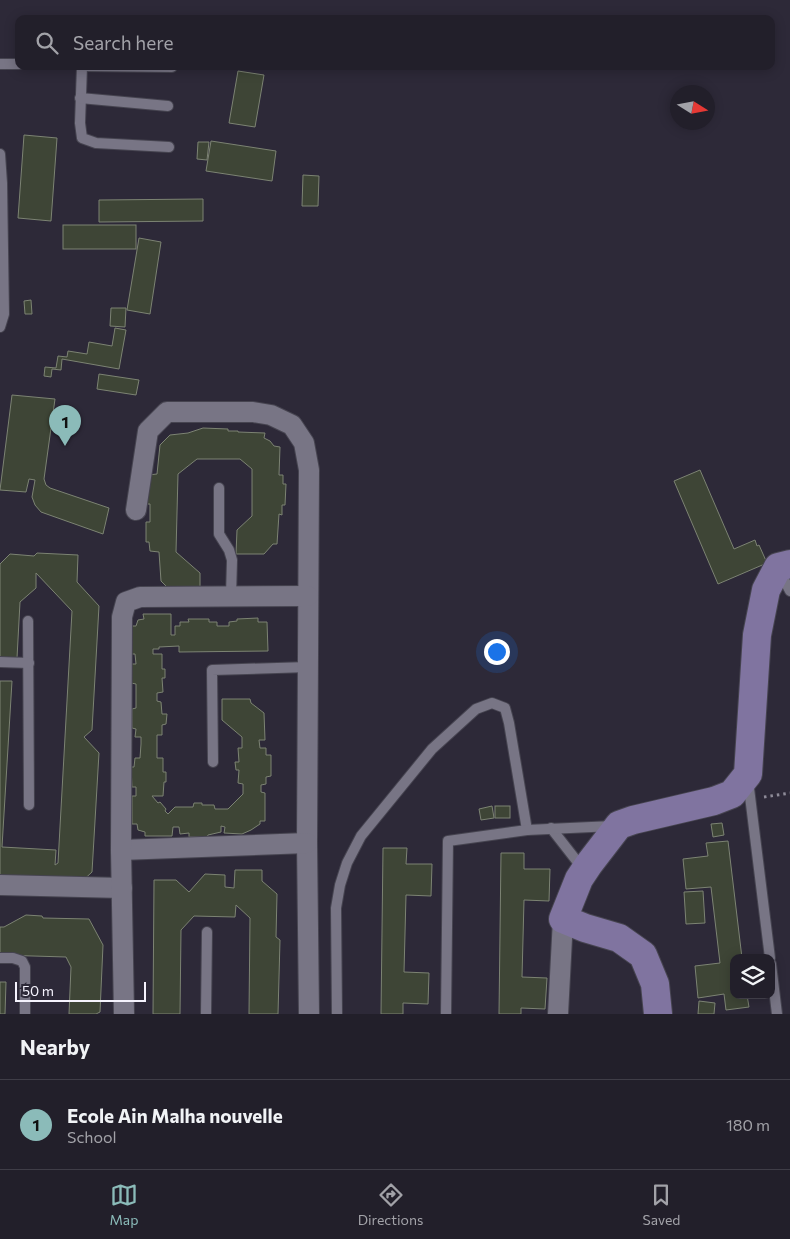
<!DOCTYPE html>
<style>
body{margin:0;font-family:Commissioner,sans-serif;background:#2a2732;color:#f1f3f6}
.controls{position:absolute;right:15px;bottom:15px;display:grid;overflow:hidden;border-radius:10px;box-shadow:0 2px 12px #0003}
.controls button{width:45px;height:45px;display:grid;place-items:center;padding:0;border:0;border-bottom:1px solid #3f3d47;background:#221f2a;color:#f1f3f6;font:25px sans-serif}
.compass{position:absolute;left:670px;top:85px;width:45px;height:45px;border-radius:50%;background:#221f2a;box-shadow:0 2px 12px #0003;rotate:101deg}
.scale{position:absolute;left:15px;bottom:12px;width:131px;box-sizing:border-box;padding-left:5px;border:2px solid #f5f3fd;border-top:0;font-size:14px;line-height:18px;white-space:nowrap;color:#f5f3fd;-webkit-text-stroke:4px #2d2938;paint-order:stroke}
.you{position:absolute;left:496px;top:651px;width:18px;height:18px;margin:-12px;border:4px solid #fff;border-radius:50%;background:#1a73e8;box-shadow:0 0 0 8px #1a73e833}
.badge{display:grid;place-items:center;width:32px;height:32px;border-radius:50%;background:#8bbbb9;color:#111;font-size:16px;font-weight:700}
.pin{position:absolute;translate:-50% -41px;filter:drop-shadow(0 1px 2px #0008)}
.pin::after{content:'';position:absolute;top:26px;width:18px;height:15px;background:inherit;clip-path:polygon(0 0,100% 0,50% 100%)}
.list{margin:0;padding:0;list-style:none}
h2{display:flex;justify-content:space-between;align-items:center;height:65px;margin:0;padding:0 20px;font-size:21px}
h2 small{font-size:16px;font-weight:400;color:#a2a2a8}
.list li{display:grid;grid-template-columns:32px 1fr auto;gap:15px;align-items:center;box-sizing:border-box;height:90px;padding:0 20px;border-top:1px solid #3f3d47}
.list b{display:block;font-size:19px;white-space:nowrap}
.list p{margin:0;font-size:16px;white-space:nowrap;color:#a2a2a8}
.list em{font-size:16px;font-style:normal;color:#a2a2a8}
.icon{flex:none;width:28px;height:28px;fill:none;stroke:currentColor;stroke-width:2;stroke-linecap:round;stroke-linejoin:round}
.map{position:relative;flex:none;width:790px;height:1014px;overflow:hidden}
.search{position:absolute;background:#221f2a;box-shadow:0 2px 12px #0003;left:15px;right:15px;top:15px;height:55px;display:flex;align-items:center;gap:12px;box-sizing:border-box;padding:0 18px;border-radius:10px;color:#a2a2a8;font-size:19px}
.sheet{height:155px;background:#221f2a}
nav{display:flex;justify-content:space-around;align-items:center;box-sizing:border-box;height:70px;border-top:1px solid #3f3d47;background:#221f2a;font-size:14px;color:#a2a2a8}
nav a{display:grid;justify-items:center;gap:2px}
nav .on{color:#8bbbb9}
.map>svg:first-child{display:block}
.building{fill:#3e4536;stroke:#7c8373}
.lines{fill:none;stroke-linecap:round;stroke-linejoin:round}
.lane-casing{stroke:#464450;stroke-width:12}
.street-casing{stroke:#464450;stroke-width:22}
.secondary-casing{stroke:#464450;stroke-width:30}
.path{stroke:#8e8b98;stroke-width:3;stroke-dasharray:2.5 4;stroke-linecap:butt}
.lane{stroke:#787585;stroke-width:10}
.street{stroke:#787585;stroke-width:20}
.secondary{stroke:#8074a0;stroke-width:28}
</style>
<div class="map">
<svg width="790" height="1014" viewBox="0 0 790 1014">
<rect width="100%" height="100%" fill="#2d2938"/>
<g class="building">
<polygon points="238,71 264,75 255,127 229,123"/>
<polygon points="24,135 57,138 51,221 18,218"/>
<polygon points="211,141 276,151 272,181 206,171"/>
<polygon points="198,142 209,142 207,160 197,159"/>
<polygon points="303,175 319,176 318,206 302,206"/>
<polygon points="203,199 203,221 99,222 99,200"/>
<rect x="63" y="225" width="73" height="24"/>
<polygon points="139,238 161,242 150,314 127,310"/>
<polygon points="31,300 32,314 25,314 24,301"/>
<polygon points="111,308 126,308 125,327 110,326"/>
<polygon points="115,328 126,330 119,369 62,359 61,370 52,369 51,377 44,376 45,367 56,368 58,356 67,357 68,351 87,354 89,342 112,346"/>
<polygon points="99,374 139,380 136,395 97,389"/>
<polygon points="12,395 55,399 44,479 46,485 50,488 109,508 103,534 41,512 35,505 32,497 35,480 29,479 26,492 0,490"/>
<polygon points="203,428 228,429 228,431 238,431 238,432 265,433 264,438 270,441 274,446 280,447 279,475 283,475 283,484 286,484 285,505 282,505 282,515 279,514 277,544 273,544 264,554 236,554 237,530 252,516 252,469 240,459 197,459 178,474 176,552 200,573 200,593 172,592 161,581 159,552 150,551 149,542 146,542 146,522 150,522 150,504 146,504 148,475 157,474 160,445 170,435 188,433"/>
<polygon points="700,470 734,549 755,540 757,546 759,545 767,563 718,584 674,481"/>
<polygon points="37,553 78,555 77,582 99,606 92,730 84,737 99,753 92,872 77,886 0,881 0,681 12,681 2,847 56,850 55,865 58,863 72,611 36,573 36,588 20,602 17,658 0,657 0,564 10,554 34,556"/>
<polygon points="143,614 171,614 171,635 175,635 175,626 180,626 180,622 189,622 188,619 209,619 209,622 217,622 217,626 229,626 229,622 237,621 237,619 258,618 258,622 267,622 268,651 179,652 179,646 159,647 159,649 153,649 153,654 162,654 162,669 165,669 165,678 162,678 163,692 157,693 157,701 161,702 162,714 167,714 166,724 162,725 162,735 157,735 157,758 163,758 163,772 166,772 166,782 164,782 163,796 152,796 158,803 160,802 166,809 165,811 168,814 175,807 193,807 194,803 202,803 202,805 214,805 215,809 228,809 243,794 243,784 238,783 239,770 236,770 235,762 239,762 238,748 242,748 242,737 222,720 222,699 250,699 251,703 264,713 265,740 259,740 260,748 266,748 266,755 271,755 271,776 266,777 266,784 261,785 261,792 265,793 265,821 260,821 260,824 251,830 242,834 224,833 225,827 221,826 221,832 208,835 207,837 189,837 189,833 180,834 179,827 173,827 172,836 145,836 145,832 138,830 137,824 132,824 132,796 136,796 136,787 132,787 131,767 134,767 135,758 140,758 141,744 141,737 135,737 136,729 132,728 132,709 136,708 136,684 131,683 131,664 136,664 135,654 131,654 131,626 136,626 138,620 144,619"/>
<polygon points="492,806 494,818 481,820 479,809"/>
<rect x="495" y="806" width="15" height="12"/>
<polygon points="722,823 724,835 713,837 711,824"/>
<polygon points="728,841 742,958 734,958 734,995 747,995 749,1007 726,1010 724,994 698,998 695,966 720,963 711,887 686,889 683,859 708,856 706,843"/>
<polygon points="383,848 407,848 406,864 432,864 431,896 406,895 404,972 429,973 428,1004 403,1003 403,1014 381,1014"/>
<polygon points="501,853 524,853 524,869 550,869 549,901 524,900 522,977 547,978 545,1009 521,1008 521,1014 499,1014"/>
<polygon points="235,870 262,870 262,881 277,894 276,937 280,940 278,1014 249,1014 250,918 236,905 235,917 194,916 181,930 180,1014 153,1014 154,880 176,880 189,892 205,874 225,875 225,887 234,888"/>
<polygon points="703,891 705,923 686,924 684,892"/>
<polygon points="26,915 42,916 43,918 89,919 103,945 100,1012 96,1014 69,1014 71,967 66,957 0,955 0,927 4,927"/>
<polygon points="0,982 6,982 5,1014 0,1014"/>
<polygon points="699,1001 715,1003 714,1014 698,1014"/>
</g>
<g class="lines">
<g class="lane-casing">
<g id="lane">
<polyline points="0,64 19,64"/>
<polyline points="81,66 172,67"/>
<polyline points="82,66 80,123 82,138 96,143 169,147"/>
<polyline points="80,98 168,106"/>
<polyline points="0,154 2,183 4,314 0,327"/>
<polyline points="219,488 219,534 229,550 232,560 231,596"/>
<polyline points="779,570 790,591"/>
<polyline points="28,621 29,805"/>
<polyline points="0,662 29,663"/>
<polyline points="213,762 212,670 308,667"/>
<polyline points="748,780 770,958"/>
<polyline points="551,828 583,869"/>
<polyline points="0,958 13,958 22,961 25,967 25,1014"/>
<polyline points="771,964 777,1014"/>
<polyline points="206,1014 207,932"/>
<polyline points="337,1014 336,908 340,885 347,863 361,836 432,749 476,709 492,703 505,708 509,723 527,830"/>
<polyline points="446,1014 448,841 527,830 613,826"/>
</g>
</g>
<g class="street-casing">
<g id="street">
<polyline points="136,510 148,431 167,412 253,412 271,415 292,425 304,443 309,470 307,843 309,1014"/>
<polyline points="121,850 307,843"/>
<polyline points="0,885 122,888"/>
<polyline points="124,1014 121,850 122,617 126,602 140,597 308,596"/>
<polyline points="558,1014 563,919"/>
</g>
</g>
<g class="secondary-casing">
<polyline id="secondary" points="658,1014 655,984 643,955 619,938 585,928 563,919 579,879 589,864 619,825 633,820 714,801 732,794 748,774 757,635 766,590 778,567 790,564"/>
</g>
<polyline class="path" points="764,797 790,793"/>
<use href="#lane" class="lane"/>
<use href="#street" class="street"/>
<use href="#secondary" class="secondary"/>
</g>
</svg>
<div class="controls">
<button><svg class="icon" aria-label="layers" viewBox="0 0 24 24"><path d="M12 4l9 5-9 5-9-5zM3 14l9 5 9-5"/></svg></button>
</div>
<svg class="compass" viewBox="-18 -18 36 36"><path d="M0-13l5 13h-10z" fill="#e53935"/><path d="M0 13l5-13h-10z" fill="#a2a2a8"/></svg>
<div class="scale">50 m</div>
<div class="you"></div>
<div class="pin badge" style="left:65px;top:446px">1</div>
<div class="search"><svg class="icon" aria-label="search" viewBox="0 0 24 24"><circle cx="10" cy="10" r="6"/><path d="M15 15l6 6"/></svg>Search here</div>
</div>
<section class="sheet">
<h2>Nearby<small></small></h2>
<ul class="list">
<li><span class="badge">1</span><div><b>Ecole Ain Malha nouvelle</b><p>School</p></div><em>180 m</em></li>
</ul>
</section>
<nav>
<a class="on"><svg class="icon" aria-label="map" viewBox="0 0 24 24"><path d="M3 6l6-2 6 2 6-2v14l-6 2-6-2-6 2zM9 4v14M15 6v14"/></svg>Map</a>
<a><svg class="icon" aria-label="directions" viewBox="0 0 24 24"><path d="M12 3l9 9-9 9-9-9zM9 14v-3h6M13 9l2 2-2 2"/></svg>Directions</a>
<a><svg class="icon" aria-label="saved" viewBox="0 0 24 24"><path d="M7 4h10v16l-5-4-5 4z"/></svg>Saved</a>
</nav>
